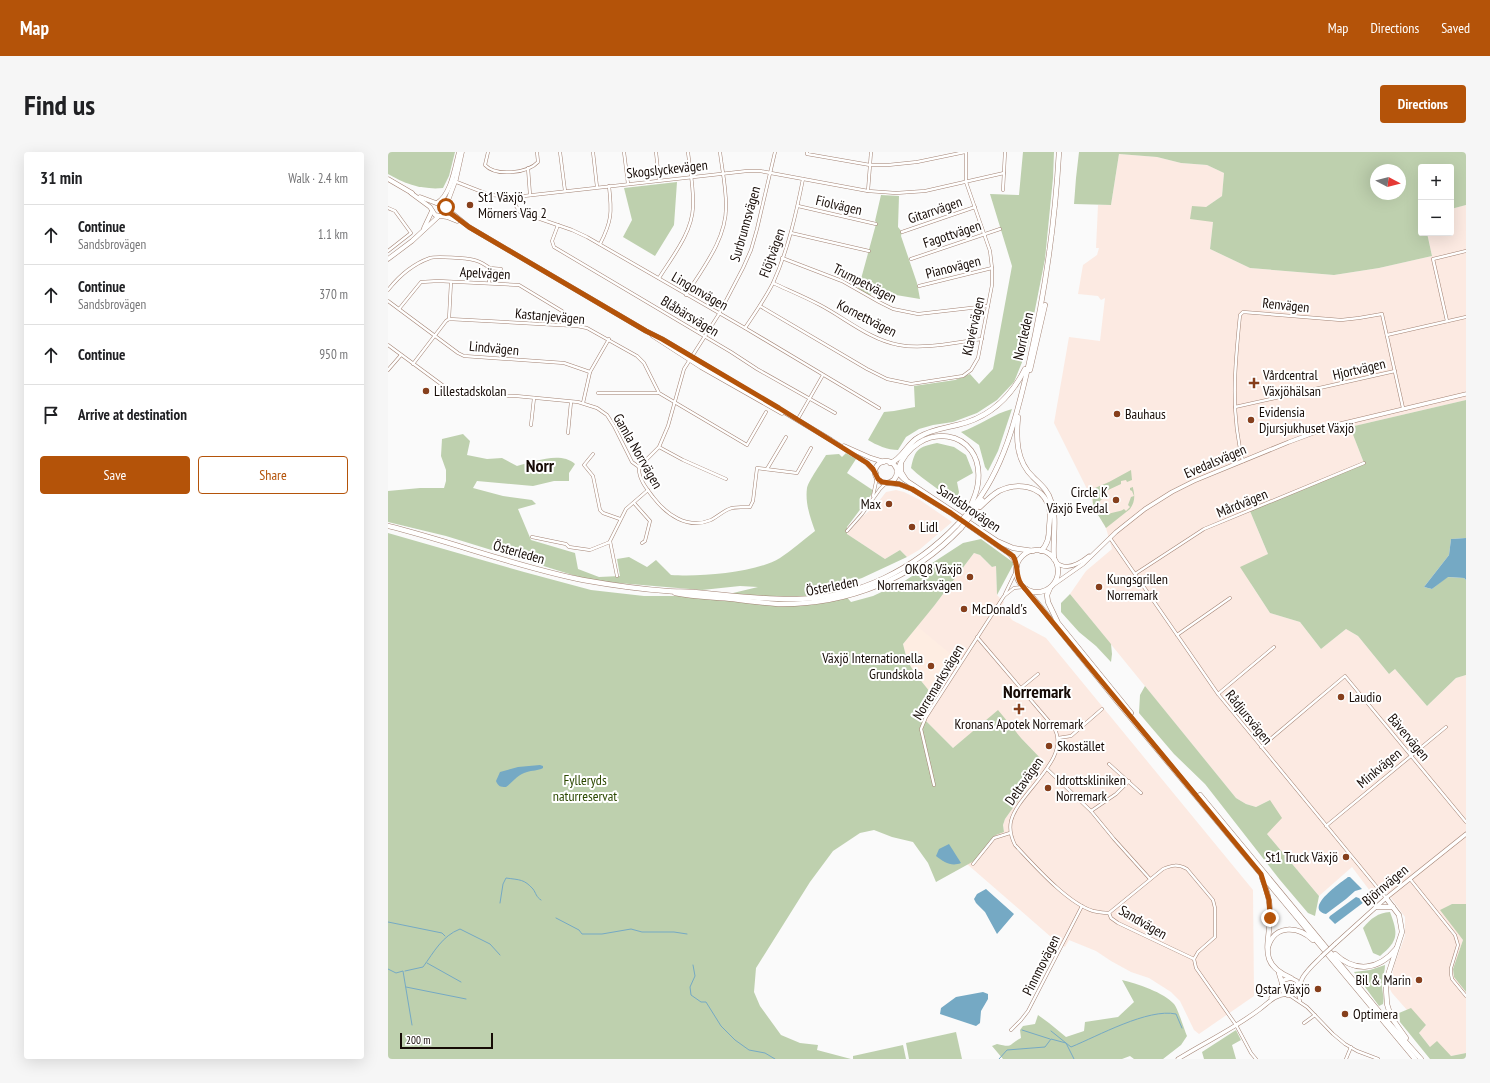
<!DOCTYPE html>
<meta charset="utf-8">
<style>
body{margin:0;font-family:"PT Sans Narrow",sans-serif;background:#f6f6f6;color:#202124}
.controls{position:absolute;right:12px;top:12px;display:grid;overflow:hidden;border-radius:4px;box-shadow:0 4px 16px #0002}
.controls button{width:36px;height:36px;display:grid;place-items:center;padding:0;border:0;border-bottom:1px solid #e0e0e0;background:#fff;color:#202124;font:20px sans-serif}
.compass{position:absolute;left:982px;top:12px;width:36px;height:36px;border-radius:50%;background:#fff;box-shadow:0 4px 16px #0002;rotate:97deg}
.scale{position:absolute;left:12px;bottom:10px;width:93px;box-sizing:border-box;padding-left:4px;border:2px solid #160b06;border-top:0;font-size:11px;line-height:14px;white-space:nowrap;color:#160b06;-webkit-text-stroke:3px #fff;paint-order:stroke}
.stop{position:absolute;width:12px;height:12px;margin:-9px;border:3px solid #b45309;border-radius:50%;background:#fff}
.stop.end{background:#b45309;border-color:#fff;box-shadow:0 1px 4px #0008}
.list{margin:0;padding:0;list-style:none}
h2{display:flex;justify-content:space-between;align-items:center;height:52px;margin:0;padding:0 16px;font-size:17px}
h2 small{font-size:13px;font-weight:400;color:#757577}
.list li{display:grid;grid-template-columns:26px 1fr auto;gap:12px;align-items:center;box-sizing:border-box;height:60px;padding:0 16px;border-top:1px solid #e0e0e0}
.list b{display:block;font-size:15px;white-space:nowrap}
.list p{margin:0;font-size:13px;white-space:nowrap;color:#757577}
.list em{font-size:13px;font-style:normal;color:#757577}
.actions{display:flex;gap:8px;padding:12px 16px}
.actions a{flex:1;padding:9px 0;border:1px solid #b45309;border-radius:4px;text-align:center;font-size:14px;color:#b45309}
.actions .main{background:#b45309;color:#fff}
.icon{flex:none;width:22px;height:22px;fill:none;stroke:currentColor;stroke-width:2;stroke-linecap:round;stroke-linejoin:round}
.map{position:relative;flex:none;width:1078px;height:907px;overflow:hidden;border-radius:4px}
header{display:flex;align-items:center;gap:24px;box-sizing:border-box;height:56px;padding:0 20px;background:#b45309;color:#fff}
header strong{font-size:19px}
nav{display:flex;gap:22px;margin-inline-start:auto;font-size:14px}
.intro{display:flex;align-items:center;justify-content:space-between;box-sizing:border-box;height:96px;padding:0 24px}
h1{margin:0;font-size:28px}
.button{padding:10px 18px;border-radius:4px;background:#b45309;color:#fff;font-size:14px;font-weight:700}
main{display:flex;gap:24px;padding:0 24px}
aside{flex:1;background:#fff;border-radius:4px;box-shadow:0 4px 16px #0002}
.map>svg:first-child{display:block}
.built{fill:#fceae2}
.education{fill:#feede2}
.green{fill:#bed0ae;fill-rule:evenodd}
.water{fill:#75a9c4}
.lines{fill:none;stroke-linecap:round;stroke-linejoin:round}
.stream{stroke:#75a9c4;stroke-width:1}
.minor-casing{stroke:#a38374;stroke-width:3.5}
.tertiary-casing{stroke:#a38374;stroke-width:4.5}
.secondary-casing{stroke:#a38374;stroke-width:5}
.primary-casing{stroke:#a38374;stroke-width:5.5}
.trunk-casing{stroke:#a38374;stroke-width:5.5}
.minor{stroke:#fff;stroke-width:2.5}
.tertiary{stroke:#fff;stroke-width:3.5}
.secondary{stroke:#fff;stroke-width:4}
.primary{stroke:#fff;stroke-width:4.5}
.trunk{stroke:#fff;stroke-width:4.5}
.tertiary-bridge-casing{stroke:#a38374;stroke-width:4.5;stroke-linecap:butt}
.trunk-bridge-casing{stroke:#a38374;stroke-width:5.5;stroke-linecap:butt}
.tertiary-bridge{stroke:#fff;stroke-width:3.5}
.trunk-bridge{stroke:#fff;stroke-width:4.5}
.route{stroke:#b45309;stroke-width:5}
.poi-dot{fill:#863f1c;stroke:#fff;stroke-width:1.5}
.labels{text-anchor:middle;stroke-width:4;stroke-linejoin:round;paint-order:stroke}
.street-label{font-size:14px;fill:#160b06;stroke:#fff}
.poi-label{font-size:14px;fill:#160b06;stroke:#fff;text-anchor:start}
.park-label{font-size:14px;fill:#2c4801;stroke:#fff}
.district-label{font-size:18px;font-weight:bold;fill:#160b06;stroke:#fff}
</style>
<header>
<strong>Map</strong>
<nav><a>Map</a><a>Directions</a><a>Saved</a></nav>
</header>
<div class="intro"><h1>Find us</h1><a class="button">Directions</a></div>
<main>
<aside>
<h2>31 min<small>Walk · 2.4 km</small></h2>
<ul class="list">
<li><svg class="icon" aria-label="ahead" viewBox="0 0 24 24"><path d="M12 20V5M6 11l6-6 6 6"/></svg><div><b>Continue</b><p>Sandsbrovägen</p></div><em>1.1 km</em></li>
<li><svg class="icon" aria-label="ahead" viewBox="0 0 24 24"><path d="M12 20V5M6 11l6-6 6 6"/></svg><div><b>Continue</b><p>Sandsbrovägen</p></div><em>370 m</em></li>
<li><svg class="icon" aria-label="ahead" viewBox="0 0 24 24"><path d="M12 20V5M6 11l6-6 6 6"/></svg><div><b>Continue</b></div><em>950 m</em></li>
<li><svg class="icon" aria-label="arrive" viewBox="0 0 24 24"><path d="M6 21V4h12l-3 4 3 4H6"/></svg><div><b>Arrive at destination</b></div></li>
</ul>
<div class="actions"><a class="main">Save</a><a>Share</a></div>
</aside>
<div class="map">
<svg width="1078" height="907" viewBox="0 0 1078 907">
<rect width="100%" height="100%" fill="#fafafa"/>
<g class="built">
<polygon points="731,2 769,5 793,11 819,13 836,21 834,44 818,55 825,70 822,97 862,116 946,123 991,116 1044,104 1039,81 1063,81 1063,57 1078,53 1078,248 962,275 976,311 862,359 880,402 863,432 882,461 912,470 933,497 958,477 970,484 1001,522 1007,517 1039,554 1068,526 1078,523 1078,752 1064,752 1053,758 1075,788 1065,817 1066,825 1078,840 1078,901 1063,904 1042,895 1031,881 1038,873 1019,858 1004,841 1001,835 1007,811 1017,784 1017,765 995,735 985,743 964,715 931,744 879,682 882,648 868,655 858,652 848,646 682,442 698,419 724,397 718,376 710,362 706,358 704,347 666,271 681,185 712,189 717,146 713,148 710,144 690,142 695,113 709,103 711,96 708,96 710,53 723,53"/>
<polygon points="508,338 516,340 532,348 564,370 531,398 519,405 512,398 497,407 459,382 473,366 488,353 498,340"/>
<polygon points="586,401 592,403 604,415 608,414 609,443 616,450 614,453 624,468 658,486 865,738 866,844 811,882 806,878 792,849 783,840 761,826 743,820 723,809 708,799 681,788 677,795 671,792 579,712 586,707 608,682 616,680 615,673 617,667 657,611 633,586 576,587 565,596 534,565 536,532 527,476 546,454"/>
</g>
<polygon class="education" points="529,474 569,507 546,545 526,520 519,508 515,492"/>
<g class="green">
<path d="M0,0H67L61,24L55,36C35,38 17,32 0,22Z"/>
<path d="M635,0H666L665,26L657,107L639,198L626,230L609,248L589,261L565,270L545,273L531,277L518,285L510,298C500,298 488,293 480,288L496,260L506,259L527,255L526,234L567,228L582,222L591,232L605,217L624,114L602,42L631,43Z"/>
<path d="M691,0H1078V53L1063,57V15H1033V81H1039L1044,104L991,116L946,123L862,116L822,97L825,70L802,67L804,54L818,55L834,44L836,21L819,13L793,11L769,5L731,2L723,53L686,52L688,26ZM988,18H1012V42H988Z"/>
<polygon points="289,30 286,73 267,104 235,85 244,68 236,36"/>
<polygon points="493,43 511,44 510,75 514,80 513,84 529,131 532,147 502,142 488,134 481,145 470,138 488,72 489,71 487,69"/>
<polygon points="1078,248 1078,386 1063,387 1061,403 1036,435 1044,437 1059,425 1076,426 1078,428 1078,523 1068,526 1039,554 1007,517 1001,522 970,484 958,477 933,497 912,470 882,461 852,415 880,402 862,359 976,311 962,275"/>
<path d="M624,257L610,299L600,319L597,315L591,293L573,280C591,274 605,262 624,257Z"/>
<path d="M75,282L82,289L79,303L99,307L114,306L129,314C146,310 172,299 187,312L181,321V329H166L145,334L89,329L85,336L115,344L144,348L148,352L130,357L143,388L187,401L190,417L211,425L232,424L229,407L241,405L259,415L268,408L283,423C312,425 367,421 392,406C404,398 415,388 427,379C422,365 417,351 419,336C421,328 434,310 438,303L451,302L454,305L458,301L468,307L459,321L486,339L459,375V382L497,407L512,398L519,405L474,426L449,434L463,450L485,444L515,430L575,391L593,387L626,411L609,443L608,414L604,415L592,403L586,401L546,454L515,492L519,508L526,520L546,545L534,565L565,596L610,558L633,586L657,611L617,667L615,673L616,680L608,683L586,709L548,730L540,711L525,690L504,685L486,678L472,681L445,699L422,730L368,816L366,840L372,854L393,883L412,891L430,893L429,898L463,907H0V381L136,420L203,438L256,444H302L345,441L370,435L352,434L314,438L218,430L191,425L58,384L0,370V339L32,336H56L58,329V318L53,304L54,287Z"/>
<path d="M549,291L566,295L578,303L585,321L569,330L571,340L568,352C554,338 537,330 523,316C527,297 530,295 549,291Z"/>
<path d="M743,318L744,328L739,330L738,328L733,329V332L718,339L715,343H713L712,346L714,347L712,349V352H715L719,358L718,361L720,363C724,359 731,361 736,357L738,359L742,355L740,353L743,345L746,344L744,339L742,338V336L745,335V336C747,344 747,350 742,357L718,376C710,361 700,354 707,336L721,330Z"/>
<polygon points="682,442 723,492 724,502 723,510 708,494 691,480 673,460 673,451"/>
<polygon points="757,534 848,646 858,652 868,655 882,648 894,666 879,682 931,744 927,764 920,761 892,728 817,632 786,602 751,561 752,543"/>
<polygon points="1064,752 1078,752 1078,840 1066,825 1065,817 1075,788 1052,758"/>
<path d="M1002,760C1010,782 1011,788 992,804L985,801L975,776C983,766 990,761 1002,760Z"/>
<path d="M997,813C997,819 995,824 994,829C993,837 997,845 995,852L991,854L966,820L982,818Z"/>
<path d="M734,828C748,831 777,841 786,852C790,857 796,877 799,884L793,893L775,907H746L742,904L734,907H615L604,894L609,892C625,896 620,893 633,886L632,878L635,874L647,872L650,863L661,871L678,885L696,879L697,870L730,865L746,850Z"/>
<polygon points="1023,856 1038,873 1031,881 1042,895 1049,889 1063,904 1078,901 1078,907 1042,907 1012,870 1011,861"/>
<polygon points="848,878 853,888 844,893 848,907 816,907 814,900"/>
<polygon points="568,880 574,907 521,907 518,891"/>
<polygon points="515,893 518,907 465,907 465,904"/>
</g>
<g class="water">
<polygon points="1078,386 1078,428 1076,426 1060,425 1044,437 1036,435 1061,403 1063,387"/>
<path d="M152,613L155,614V616C150,619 144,618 139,620C130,622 125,630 118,635C112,635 110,634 108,629L112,620L130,615Z"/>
<path d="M561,692L573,711C563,715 556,710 548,704L551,697Z"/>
<path d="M960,725H962L974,737L967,739L958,747L938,762C915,756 954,730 960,725Z"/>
<polygon points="598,737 626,762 609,782 597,760 588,751 586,747 589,742"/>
<polygon points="968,745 976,748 976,750 947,772 941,766 942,764"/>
<polygon points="595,840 600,842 600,847 593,859 592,871 588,874 552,862 553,856 568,845"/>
</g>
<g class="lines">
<g class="stream">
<path d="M112,751L115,732L118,726C132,728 136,727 145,737C148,741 148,745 153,748"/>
<polyline points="168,766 191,778 194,782 214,782 243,777 254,780 286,780 299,782"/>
<polyline points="0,770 54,781 57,784"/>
<polyline points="39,811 73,830"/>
<polyline points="305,813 307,824 302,835 303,843 313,850 318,850 333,874 347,888 361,898 377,901 387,907"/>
<polyline points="0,817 8,821 15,819 24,873"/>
<path d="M17,819L35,815C46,800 54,784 72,777L102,792L112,803"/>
<polyline points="18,835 78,847"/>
<polyline points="634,878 662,887"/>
<polyline points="663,879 678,891 686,907"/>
<path d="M611,907L619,898L657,895L663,887L678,891L683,895C710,884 760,856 788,862L794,876"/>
</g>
<g class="minor-casing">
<g id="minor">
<path d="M100,0L97,13C108,25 140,21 150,10L149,0"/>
<polyline points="172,0 177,39"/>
<polyline points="205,0 209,35"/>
<polyline points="236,0 240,32"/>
<polyline points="268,0 271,28"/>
<polyline points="419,0 419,2 482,13 500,13 529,10 577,0"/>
<polyline points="140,16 142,43"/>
<polyline points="66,29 102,43 127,45 359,19 372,19 480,39 508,41 537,39 616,21"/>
<polyline points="615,38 617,0"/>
<polyline points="480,39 483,0"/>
<polyline points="127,45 128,54 132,60 184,78 199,85 357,176 491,256"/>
<polyline points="410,54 488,72"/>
<polyline points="0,56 7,59 23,81 0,99"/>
<polyline points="170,73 164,89 166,95 343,200 369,217 447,261"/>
<polyline points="514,80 587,55"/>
<polyline points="403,81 481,99"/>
<path d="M212,92C224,69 224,60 221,34"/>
<polyline points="394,106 454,129 491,150 505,157 530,162 600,154"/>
<polyline points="523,107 612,77"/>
<polyline points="102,116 113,117"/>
<path d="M271,126C284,105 304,81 305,55C306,37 302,18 300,0"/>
<path d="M385,131C400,138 417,145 432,153C457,166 482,188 511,193C536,198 568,190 594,187"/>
<polyline points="531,134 604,116"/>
<path d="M0,138C11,124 25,112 42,106C47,104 79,106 86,108C92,109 97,113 102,116L101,131"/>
<path d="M298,143C315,116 339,86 338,53C338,35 334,17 332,0"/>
<polyline points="0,149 70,201 76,204 176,211 202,220"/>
<polyline points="372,154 479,217 499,227 523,232 575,224 583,218 590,206 604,133 604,116 602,99 578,30 578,0"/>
<polyline points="11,157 33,130 50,129 131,133 174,159 175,161 175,173"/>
<polyline points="61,167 63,130"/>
<polyline points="1059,169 1045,107 1078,99"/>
<path d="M357,176C367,161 377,147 385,131C400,98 408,62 415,27"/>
<polyline points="999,183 1078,165"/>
<polyline points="0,193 57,235 70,241 80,243 128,244 190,250 209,256 219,263 226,274 244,310 251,315"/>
<polyline points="25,212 58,169 61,167 189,174 199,176 249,204 256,211 271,241 359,293 378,260"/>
<polyline points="0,218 13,203"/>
<polyline points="210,241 270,241"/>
<polyline points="195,251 202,220 221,187"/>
<polyline points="847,255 1007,219"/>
<polyline points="411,265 435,223"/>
<polyline points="143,273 146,246"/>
<polyline points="180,281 183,250"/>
<polyline points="271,295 295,308 338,327"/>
<polyline points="205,302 196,313 205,324 212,358 215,361 232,367"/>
<path d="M855,309C842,261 847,212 852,163L855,160L953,168L971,166L994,162L1015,256"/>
<polyline points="251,315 271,295 280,274 296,217 331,162 355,116 363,98 369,77 387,0"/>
<path d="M251,315C250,326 258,336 265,345C278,362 299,378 323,368C329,365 334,360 341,357C348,354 355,356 362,355L365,349L369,316L409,321L423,296"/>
<polyline points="379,317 398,285"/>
<polyline points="485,344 489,325"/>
<polyline points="246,351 262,369 257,389 254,391"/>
<polyline points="459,379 474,362 492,337 498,331"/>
<polyline points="144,385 178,392 181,395 202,398 222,390"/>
<polyline points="722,386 830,542 998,746"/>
<polyline points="747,422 816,377 976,311"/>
<polyline points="229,424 222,389 238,357 260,338"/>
<polyline points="617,442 629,417"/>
<polyline points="789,483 842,446"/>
<path d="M589,485L665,574C686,606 630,640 623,669C621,678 623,685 627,693C646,713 679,751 705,759C710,760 716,761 721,761L723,766L730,771L806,807L808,816L848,873L863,901L868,907"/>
<polyline points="633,536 650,522"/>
<polyline points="830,542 886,495"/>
<polyline points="670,586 683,584 714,557"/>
<polyline points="873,595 957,524 1078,670"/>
<polyline points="721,612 753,641"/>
<polyline points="659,617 703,659 726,687 762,727"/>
<polyline points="546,633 533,577 538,565 616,444 626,436 636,435"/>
<polyline points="703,659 728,642 741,629"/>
<polyline points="938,674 1058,575"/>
<polyline points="585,712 606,686 622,681"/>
<polyline points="1022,727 1067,783 1070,793 1063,816 1063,822 1064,827 1078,844"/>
<path d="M721,761L775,717C784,713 790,712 799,717L825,748L827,756V785L810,800L806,807"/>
<polyline points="909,839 912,849"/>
<polyline points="901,843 919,855 945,882 957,892 969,899 990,907"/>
<polyline points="916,871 927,863"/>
<polyline points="623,878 633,868 640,859 694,754"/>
<polyline points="958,907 963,895"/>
</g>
</g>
<g class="tertiary-casing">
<g id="tertiary">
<path d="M668,410C678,420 691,412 701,404"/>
<polyline points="665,433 695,412 728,380 757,357 784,340 806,329 901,290 944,274 1078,242"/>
<polyline points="947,792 998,746 1078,682"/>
<path d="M910,836L909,829L903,826L896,828C890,835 896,848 906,842C911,839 912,830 915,825C920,817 927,811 934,804"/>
<polyline points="883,846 893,834"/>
<path d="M790,907C817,890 846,877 872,857C880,851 887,843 898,842"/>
</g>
</g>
<g class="secondary-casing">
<g id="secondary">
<polyline points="0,27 24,41"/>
<polyline points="23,41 42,55 47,63 59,65 69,69"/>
<polyline points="32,45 48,51"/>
<path d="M49,51C63,43 67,15 71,0"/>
<polyline points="58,54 68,27 74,0"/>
<polyline points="59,57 81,75 258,179 274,187 443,288 479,311 488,321"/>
<polyline points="36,76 44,59"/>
<polyline points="0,107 24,89 51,64"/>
<polyline points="265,184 313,215 394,261"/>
<polyline points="456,294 483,306 496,310"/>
</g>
</g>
<g class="primary-casing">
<g id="primary">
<circle cx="498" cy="320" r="11"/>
<polyline points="509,320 516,327 609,389 625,396 645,399"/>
<polyline points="500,331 511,332 524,337 563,361 622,402 626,407 629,414"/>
<circle cx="649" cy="419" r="21"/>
<polyline points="662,436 659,443 660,450 670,471 743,561"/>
<polyline points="638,437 728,548 1027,907"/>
<polyline points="812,643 998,868 1033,907"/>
<path d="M874,726C879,738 883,752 882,765C881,794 870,812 903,826"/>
<polyline points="998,746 1011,763 1014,780 1000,823 998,836 999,852 1003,865 1018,886"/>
<polyline points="988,755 1005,755"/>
<path d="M880,795C887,772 910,774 925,788"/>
<path d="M947,802C967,821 991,818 1008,797"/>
<polyline points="891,821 894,831"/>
</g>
</g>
<g class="trunk-casing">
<g id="trunk">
<polyline points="642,218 657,153"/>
<path d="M630,265C628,286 628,309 645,325C652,332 660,338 663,349C670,367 664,388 666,407"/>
<path d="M502,311C514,308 519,291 531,285C542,278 557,276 569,273C601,266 623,245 637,217"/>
<polyline points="513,311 513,320 518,328"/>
<path d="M509,319C529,266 597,276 590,331C589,340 585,349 581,357"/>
<path d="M592,355C598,349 604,343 611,339C628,331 652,332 660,352C663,359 662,368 661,376C661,385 660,392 653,399"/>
<path d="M580,361C616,320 629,263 641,211C657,141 667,71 671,0"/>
<polyline points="585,361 594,348"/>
<path d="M0,374C65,390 129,415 195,428C223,433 251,437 279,439C288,440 297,439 306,440C340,443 374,448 409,447C470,446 527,417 569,373"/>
<path d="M287,441C306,445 326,445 345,447C360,449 375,451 390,452C460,453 525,427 573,376"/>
</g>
</g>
<use href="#minor" class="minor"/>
<use href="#tertiary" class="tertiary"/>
<use href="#secondary" class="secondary"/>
<use href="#primary" class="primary"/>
<use href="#trunk" class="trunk"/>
<g class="tertiary-bridge-casing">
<polyline id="tertiary-bridge" points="934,804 947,792"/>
</g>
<g class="trunk-bridge-casing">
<g id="trunk-bridge">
<polyline points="569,373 580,361"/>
<polyline points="573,376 585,361"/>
</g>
</g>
<use href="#tertiary-bridge" class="tertiary-bridge"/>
<use href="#trunk-bridge" class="trunk-bridge"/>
</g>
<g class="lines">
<path class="route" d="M58,55L61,60L81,75L258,179L274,187L391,256L479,311L485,317L490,327L494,330L511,332L524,337L563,361L625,404C631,413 627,423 633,432L873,722L881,748L882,766"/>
</g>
<g class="poi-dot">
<circle cx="82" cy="53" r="4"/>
<path d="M864 225h4v4h4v4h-4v4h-4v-4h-4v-4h4z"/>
<circle cx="38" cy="239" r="4"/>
<circle cx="729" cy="262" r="4"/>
<circle cx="863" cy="268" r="4"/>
<circle cx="728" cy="348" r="4"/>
<circle cx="501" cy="352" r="4"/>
<circle cx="524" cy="375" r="4"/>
<circle cx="582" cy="425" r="4"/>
<circle cx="711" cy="435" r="4"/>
<circle cx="576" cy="457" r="4"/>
<circle cx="543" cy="514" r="4"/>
<circle cx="953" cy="545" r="4"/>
<path d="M629 551h4v4h4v4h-4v4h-4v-4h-4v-4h4z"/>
<circle cx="661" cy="594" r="4"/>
<circle cx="660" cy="636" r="4"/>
<circle cx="958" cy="705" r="4"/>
<circle cx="1031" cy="828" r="4"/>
<circle cx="930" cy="837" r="4"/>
<circle cx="957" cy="862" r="4"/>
</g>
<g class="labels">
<g class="street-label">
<text transform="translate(279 17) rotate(-6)" y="5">Skogslyckevägen</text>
<text transform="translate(451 53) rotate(13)" y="5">Fiolvägen</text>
<text transform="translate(547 58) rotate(-19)" y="5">Gitarrvägen</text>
<text transform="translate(357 72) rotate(-74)" y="5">Surbrunnsvägen</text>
<text transform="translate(564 82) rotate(-18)" y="5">Fagottvägen</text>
<text transform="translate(384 101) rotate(-70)" y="5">Flöjtvägen</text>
<text transform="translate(565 115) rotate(-14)" y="5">Pianovägen</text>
<text transform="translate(97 121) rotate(3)" y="5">Apelvägen</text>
<text transform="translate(477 131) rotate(27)" y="5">Trumpetvägen</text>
<text transform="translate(312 139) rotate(30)" y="5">Lingonvägen</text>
<text transform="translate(898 153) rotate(6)" y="5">Renvägen</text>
<text transform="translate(162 164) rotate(5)" y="5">Kastanjevägen</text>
<text transform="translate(302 164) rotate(31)" y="5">Blåbärsvägen</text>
<text transform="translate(479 166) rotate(27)" y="5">Kornettvägen</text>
<text transform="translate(585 174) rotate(-77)" y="5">Klavérvägen</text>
<text transform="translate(635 184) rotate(-77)" y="5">Norrleden</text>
<text transform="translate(106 196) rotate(5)" y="5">Lindvägen</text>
<text transform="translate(971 217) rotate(-13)" y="5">Hjortvägen</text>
<text transform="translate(250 299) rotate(60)" y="5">Gamla Norrvägen</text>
<text transform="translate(827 309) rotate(-23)" y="5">Evedalsvägen</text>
<text transform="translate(854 351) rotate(-22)" y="5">Mårdvägen</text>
<text transform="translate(581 356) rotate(34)" y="5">Sandsbrovägen</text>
<text transform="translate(131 400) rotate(16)" y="5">Österleden</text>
<text transform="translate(444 434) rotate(-11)" y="5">Österleden</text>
<text transform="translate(550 530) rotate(-59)" y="5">Norremarksvägen</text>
<text transform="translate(861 565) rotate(51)" y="5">Rådjursvägen</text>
<text transform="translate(1021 585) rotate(50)" y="5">Bävervägen</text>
<text transform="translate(991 616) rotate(-40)" y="5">Minkvägen</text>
<text transform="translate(636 629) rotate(-55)" y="5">Deltavägen</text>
<text transform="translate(997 733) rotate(-40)" y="5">Björnvägen</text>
<text transform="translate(755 770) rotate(30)" y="5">Sandvägen</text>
<text transform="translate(653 813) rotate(-63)" y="5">Pinnmovägen</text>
</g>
<g class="poi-label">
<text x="90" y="50">St1 Växjö,<tspan x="90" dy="16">Mörners Väg 2</tspan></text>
<text x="875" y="228">Vårdcentral<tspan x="875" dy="16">Växjöhälsan</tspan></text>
<text x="46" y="244">Lillestadskolan</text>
<text x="871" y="265">Evidensia<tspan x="871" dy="16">Djursjukhuset Växjö</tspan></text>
<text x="737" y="267">Bauhaus</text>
<text x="720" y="345" text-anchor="end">Circle K<tspan x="720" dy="16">Växjö Evedal</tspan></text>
<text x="493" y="357" text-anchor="end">Max</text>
<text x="532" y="380">Lidl</text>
<text x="574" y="422" text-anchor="end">OKQ8 Växjö<tspan x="574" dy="16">Norremarksvägen</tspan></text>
<text x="719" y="432">Kungsgrillen<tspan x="719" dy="16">Norremark</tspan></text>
<text x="584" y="462">McDonald's</text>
<text x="535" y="511" text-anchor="end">Växjö Internationella<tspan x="535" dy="16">Grundskola</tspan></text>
<text x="961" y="550">Laudio</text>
<text x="631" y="577" text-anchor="middle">Kronans Apotek Norremark</text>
<text x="669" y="599">Skostället</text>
<text x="668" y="633">Idrottskliniken<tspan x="668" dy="16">Norremark</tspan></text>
<text x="950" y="710" text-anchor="end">St1 Truck Växjö</text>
<text x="1023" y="833" text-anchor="end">Bil &amp; Marin</text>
<text x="922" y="842" text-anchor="end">Qstar Växjö</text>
<text x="965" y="867">Optimera</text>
</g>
<g class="park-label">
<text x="197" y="633">Fylleryds<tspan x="197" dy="16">naturreservat</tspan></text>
</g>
<g class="district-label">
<text x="152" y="320">Norr</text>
<text x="649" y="546">Norremark</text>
</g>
</g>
</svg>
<div class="controls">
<button>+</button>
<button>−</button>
</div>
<svg class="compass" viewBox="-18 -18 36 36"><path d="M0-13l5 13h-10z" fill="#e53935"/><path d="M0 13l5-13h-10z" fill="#757577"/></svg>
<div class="scale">200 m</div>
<div class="stop" style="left:58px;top:55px"></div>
<div class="stop end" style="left:882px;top:766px"></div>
</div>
</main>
